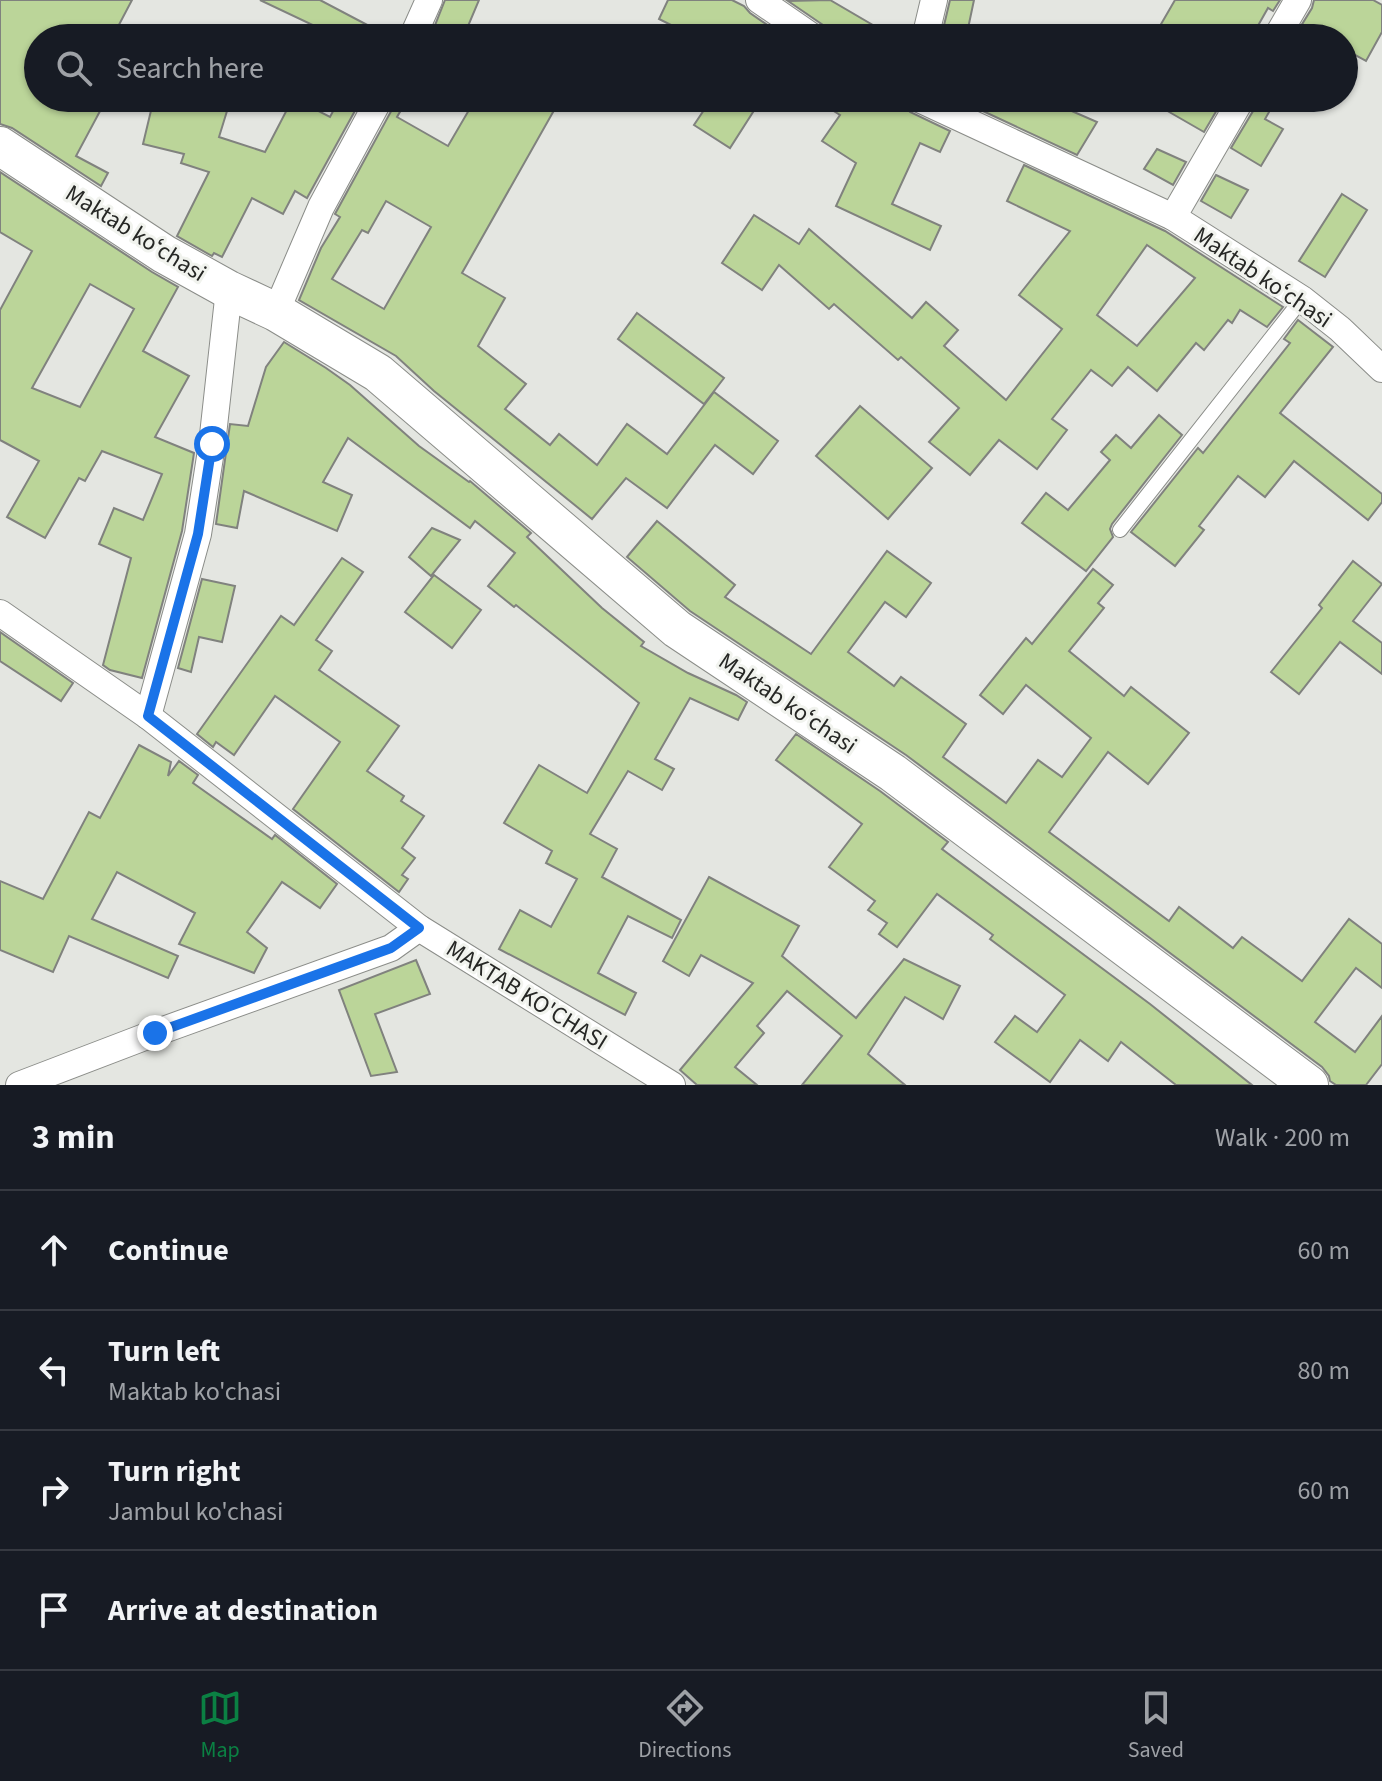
<!DOCTYPE html>
<meta charset="utf-8">
<style>
body{margin:0;font-family:"Source Sans 3",sans-serif;background:#242831;color:#f1f3f6}
.stop{position:absolute;width:24px;height:24px;margin:-18px;border:6px solid #1a73e8;border-radius:50%;background:#fff}
.stop.end{background:#1a73e8;border-color:#fff;box-shadow:0 2px 8px #0008}
.list{margin:0;padding:0;list-style:none}
h2{display:flex;justify-content:space-between;align-items:center;height:104px;margin:0;padding:0 32px;font-size:34px}
h2 small{font-size:26px;font-weight:400;color:#9ea1a6}
.list li{display:grid;grid-template-columns:52px 1fr auto;gap:24px;align-items:center;box-sizing:border-box;height:120px;padding:0 32px;border-top:2px solid #363941}
.list b{display:block;font-size:30px;white-space:nowrap}
.list p{margin:0;font-size:26px;white-space:nowrap;color:#9ea1a6}
.list em{font-size:26px;font-style:normal;color:#9ea1a6}
.icon{flex:none;width:44px;height:44px;fill:none;stroke:currentColor;stroke-width:2;stroke-linecap:round;stroke-linejoin:round}
.map{position:relative;flex:none;width:1382px;height:1085px;overflow:hidden}
.search{position:absolute;background:#171b24;box-shadow:0 2px 6px #0004;left:24px;right:24px;top:24px;height:88px;display:flex;align-items:center;gap:20px;box-sizing:border-box;padding:0 28px;border-radius:44px;color:#9ea1a6;font-size:30px}
.sheet{height:584px;background:#171b24}
nav{display:flex;justify-content:space-around;align-items:center;box-sizing:border-box;height:112px;border-top:2px solid #363941;background:#171b24;font-size:22px;color:#9ea1a6}
nav a{display:grid;justify-items:center;gap:4px}
nav .on{color:#0b8043}
.map>svg:first-child{display:block}
.building{fill:#bbd599;stroke:#80827e;stroke-width:2;fill-rule:evenodd}
.lines{fill:none;stroke-linecap:round;stroke-linejoin:round}
.lane-casing{stroke:#8b8d89;stroke-width:16}
.street-casing{stroke:#8b8d89;stroke-width:28}
.secondary-casing{stroke:#8b8d89;stroke-width:40}
.lane{stroke:#fff;stroke-width:14}
.street{stroke:#fff;stroke-width:26}
.secondary{stroke:#fff;stroke-width:38}
.route{stroke:#1a73e8;stroke-width:10}
.labels{text-anchor:middle;stroke-width:6;stroke-linejoin:round;paint-order:stroke}
.street-label{font-size:24px;fill:#262725;stroke:#f1f3ee}
</style>
<div class="map">
<svg width="1382" height="1085" viewBox="0 0 1382 1085">
<rect width="100%" height="100%" fill="#e4e6e1"/>
<g class="building">
<polygon points="0,0 132,0 112,38 38,38 38,98 107,98 76,156 108,173 101,186 12,128 0,124"/>
<polygon points="260,0 320,0 392,38 340,38"/>
<polygon points="445,0 479,0 463,38 430,38"/>
<polygon points="668,0 732,0 744,6 750,13 786,38 697,38 659,19"/>
<polygon points="830,0 895,38 830,38 828,30 823,25 788,1"/>
<polygon points="950,0 974,0 966,38 941,38"/>
<polygon points="1175,0 1280,0 1273,11 1268,8 1251,38 1153,38"/>
<polygon points="1314,0 1373,0 1382,5 1382,32 1366,61 1344,49 1344,38 1323,38 1301,26 1312,8"/>
<polygon points="154,98 231,98 219,137 265,152 293,98 330,117 340,98 362,98 307,198 295,191 283,214 252,198 222,257 214,253 212,256 177,236 209,172 181,163 184,154 143,144"/>
<path d="M396,98H408L397,117L448,146L476,98H561L462,273L505,298L478,346L526,384L505,409L550,445L559,434L597,465L627,424L667,454L714,392L778,441L753,474L715,445L667,508L626,478L592,519L434,391L396,356L299,300L321,248L340,217L335,214L394,106ZM386,201L431,227L384,309L332,279L362,230L368,233Z"/>
<polygon points="712,98 762,98 730,148 694,125"/>
<polygon points="813,98 901,98 904,106 910,112 950,131 940,152 920,143 892,204 941,226 930,250 836,206 856,163 822,141 840,115"/>
<polygon points="955,98 1042,98 1097,122 1077,155"/>
<polygon points="1145,98 1224,98 1204,132"/>
<polygon points="1258,98 1277,98 1265,119 1283,129 1261,166 1231,148 1256,106"/>
<polygon points="1157,149 1186,162 1173,185 1144,169"/>
<path d="M1024,165L1165,231L1283,307L1267,327L1240,310L1232,323L1228,320L1204,350L1196,343L1157,391L1128,367L1112,386L1091,370L1052,419L1067,430L1037,469L999,440L970,475L929,442L959,408L901,357L898,360L834,304L829,309L779,265L762,290L722,263L754,215L799,244L809,229L912,318L926,302L958,330L944,346L1006,400L1062,329L1019,295L1070,231L1007,201ZM1147,245L1195,278L1137,346L1097,315Z"/>
<path d="M0,172L152,272L178,287L143,351L189,376L155,437L194,453L182,531L142,678L110,670L103,665L131,558L99,544L114,508L143,520L162,474L102,451L85,481L79,478L45,538L7,517L39,461L0,440V310L32,251L0,232ZM90,284L134,309L80,407L32,388Z"/>
<polygon points="1216,175 1248,190 1231,218 1201,201"/>
<polygon points="1342,194 1367,210 1325,277 1299,261"/>
<polygon points="637,313 724,378 704,404 618,339"/>
<polygon points="1298,320 1333,347 1280,413 1382,494 1382,502 1368,520 1294,461 1265,497 1238,476 1199,526 1204,530 1175,566 1131,532 1198,448 1203,453 1290,343 1284,339"/>
<polygon points="284,342 326,368 350,385 419,446 469,482 470,481 531,533 527,537 602,608 644,642 641,646 688,673 736,695 747,702 738,720 690,698 655,759 674,769 662,790 628,771 590,834 617,849 602,877 681,920 672,938 628,916 598,973 636,993 625,1015 499,949 520,910 551,927 577,879 546,863 552,851 504,823 539,765 587,793 639,703 516,605 514,607 488,586 515,553 475,521 470,528 348,438 323,482 352,495 337,531 244,491 237,528 216,524 230,424 248,426 266,367"/>
<polygon points="860,406 932,468 888,519 816,456"/>
<polygon points="1159,415 1182,435 1112,524 1110,529 1113,537 1086,571 1022,523 1046,493 1068,510 1110,460 1101,452 1116,435 1131,448"/>
<polygon points="657,521 735,585 725,597 811,654 887,551 931,583 906,617 885,602 848,652 894,686 901,677 966,724 943,757 1006,803 1038,760 1062,777 1091,738 1026,685 1003,714 980,695 1026,638 1032,644 1093,569 1113,585 1098,603 1104,608 1069,651 1124,696 1131,687 1189,733 1148,784 1108,752 1049,832 1169,921 1179,907 1233,948 1242,937 1302,981 1349,919 1382,944 1382,988 1356,968 1315,1022 1355,1052 1382,1016 1382,1064 1366,1085 1336,1085 1330,1081 1329,1076 1322,1067 906,755 690,611 627,557"/>
<polygon points="432,528 460,540 431,576 409,557"/>
<polygon points="342,558 363,572 316,640 332,651 319,670 399,726 367,771 404,796 401,801 424,816 402,848 415,858 402,875 408,879 399,892 293,809 340,742 275,696 234,755 216,742 213,747 197,734 281,616 294,625"/>
<polygon points="1353,561 1382,584 1353,621 1382,643 1382,674 1340,642 1299,694 1271,672 1322,608 1319,605"/>
<polygon points="434,575 481,610 452,648 405,612"/>
<polygon points="202,579 235,586 222,642 199,637 191,672 178,668"/>
<polygon points="0,632 73,683 61,701 0,661"/>
<polygon points="796,734 880,791 948,842 942,849 1150,1004 1252,1085 1176,1085 1121,1042 1108,1061 1080,1040 1050,1082 995,1042 1015,1016 1037,1032 1065,995 990,939 993,935 937,894 897,947 879,934 887,923 868,910 875,901 829,867 862,824 776,760"/>
<polygon points="139,745 171,762 168,776 179,761 198,775 193,783 272,839 275,835 337,884 320,908 282,882 247,932 267,948 254,973 179,944 195,913 117,872 92,919 178,956 168,978 69,936 53,972 0,950 0,881 43,899 89,812 100,818"/>
<polygon points="709,877 799,926 782,956 856,1018 904,959 960,986 943,1019 905,997 868,1054 905,1085 802,1085 842,1036 787,991 757,1026 764,1033 735,1067 757,1085 697,1085 680,1070 753,983 701,955 689,976 663,961"/>
<polygon points="416,960 430,994 375,1014 397,1072 371,1076 339,990"/>
</g>
<g class="lines">
<g class="lane-casing">
<polyline id="lane" points="1120,530 1302,299"/>
</g>
<g class="street-casing">
<g id="street">
<polyline points="759,0 814,38"/>
<polyline points="412,38 429,0"/>
<polyline points="925,38 934,0"/>
<polyline points="1276,38 1298,0"/>
<polyline points="917,98 1173,217 1302,299 1340,329 1382,369"/>
<polyline points="1173,217 1242,98"/>
<polyline points="276,312 321,207 380,98"/>
<polyline points="0,613 148,716 419,928 672,1085"/>
<polyline points="148,716 198,534 212,444 229,290"/>
<polyline points="19,1085 155,1033 391,948 419,928"/>
</g>
</g>
<g class="secondary-casing">
<polyline id="secondary" points="0,146 164,254 229,290 276,312 378,373 677,629 893,773 1309,1085"/>
</g>
<use href="#lane" class="lane"/>
<use href="#street" class="street"/>
<use href="#secondary" class="secondary"/>
</g>
<g class="lines">
<polyline class="route" points="155,1033 391,948 419,928 148,716 198,534 212,444"/>
</g>
<g class="labels">
<g class="street-label">
<text transform="translate(136 233) rotate(32)" y="8">Maktab koʻchasi</text>
<text transform="translate(1263 277) rotate(34)" y="8">Maktab koʻchasi</text>
<text transform="translate(788 703) rotate(34)" y="8">Maktab koʻchasi</text>
<text transform="translate(527 995) rotate(32)" y="8">MAKTAB KO'CHASI</text>
</g>
</g>
</svg>
<div class="stop" style="left:212px;top:444px"></div>
<div class="stop end" style="left:155px;top:1033px"></div>
<div class="search"><svg class="icon" aria-label="search" viewBox="0 0 24 24"><circle cx="10" cy="10" r="6"/><path d="M15 15l6 6"/></svg>Search here</div>
</div>
<section class="sheet">
<h2>3 min<small>Walk · 200 m</small></h2>
<ul class="list">
<li><svg class="icon" aria-label="ahead" viewBox="0 0 24 24"><path d="M12 20V5M6 11l6-6 6 6"/></svg><div><b>Continue</b></div><em>60 m</em></li>
<li><svg class="icon" aria-label="left" viewBox="0 0 24 24"><path d="M17 20v-9H6M10 6l-5 5 5 5"/></svg><div><b>Turn left</b><p>Maktab ko'chasi</p></div><em>80 m</em></li>
<li><svg class="icon" aria-label="right" viewBox="0 0 24 24"><path d="M7 20v-9h11M14 6l5 5-5 5"/></svg><div><b>Turn right</b><p>Jambul ko'chasi</p></div><em>60 m</em></li>
<li><svg class="icon" aria-label="arrive" viewBox="0 0 24 24"><path d="M6 21V4h12l-3 4 3 4H6"/></svg><div><b>Arrive at destination</b></div></li>
</ul>
</section>
<nav>
<a class="on"><svg class="icon" aria-label="map" viewBox="0 0 24 24"><path d="M3 6l6-2 6 2 6-2v14l-6 2-6-2-6 2zM9 4v14M15 6v14"/></svg>Map</a>
<a><svg class="icon" aria-label="directions" viewBox="0 0 24 24"><path d="M12 3l9 9-9 9-9-9zM9 14v-3h6M13 9l2 2-2 2"/></svg>Directions</a>
<a><svg class="icon" aria-label="saved" viewBox="0 0 24 24"><path d="M7 4h10v16l-5-4-5 4z"/></svg>Saved</a>
</nav>
